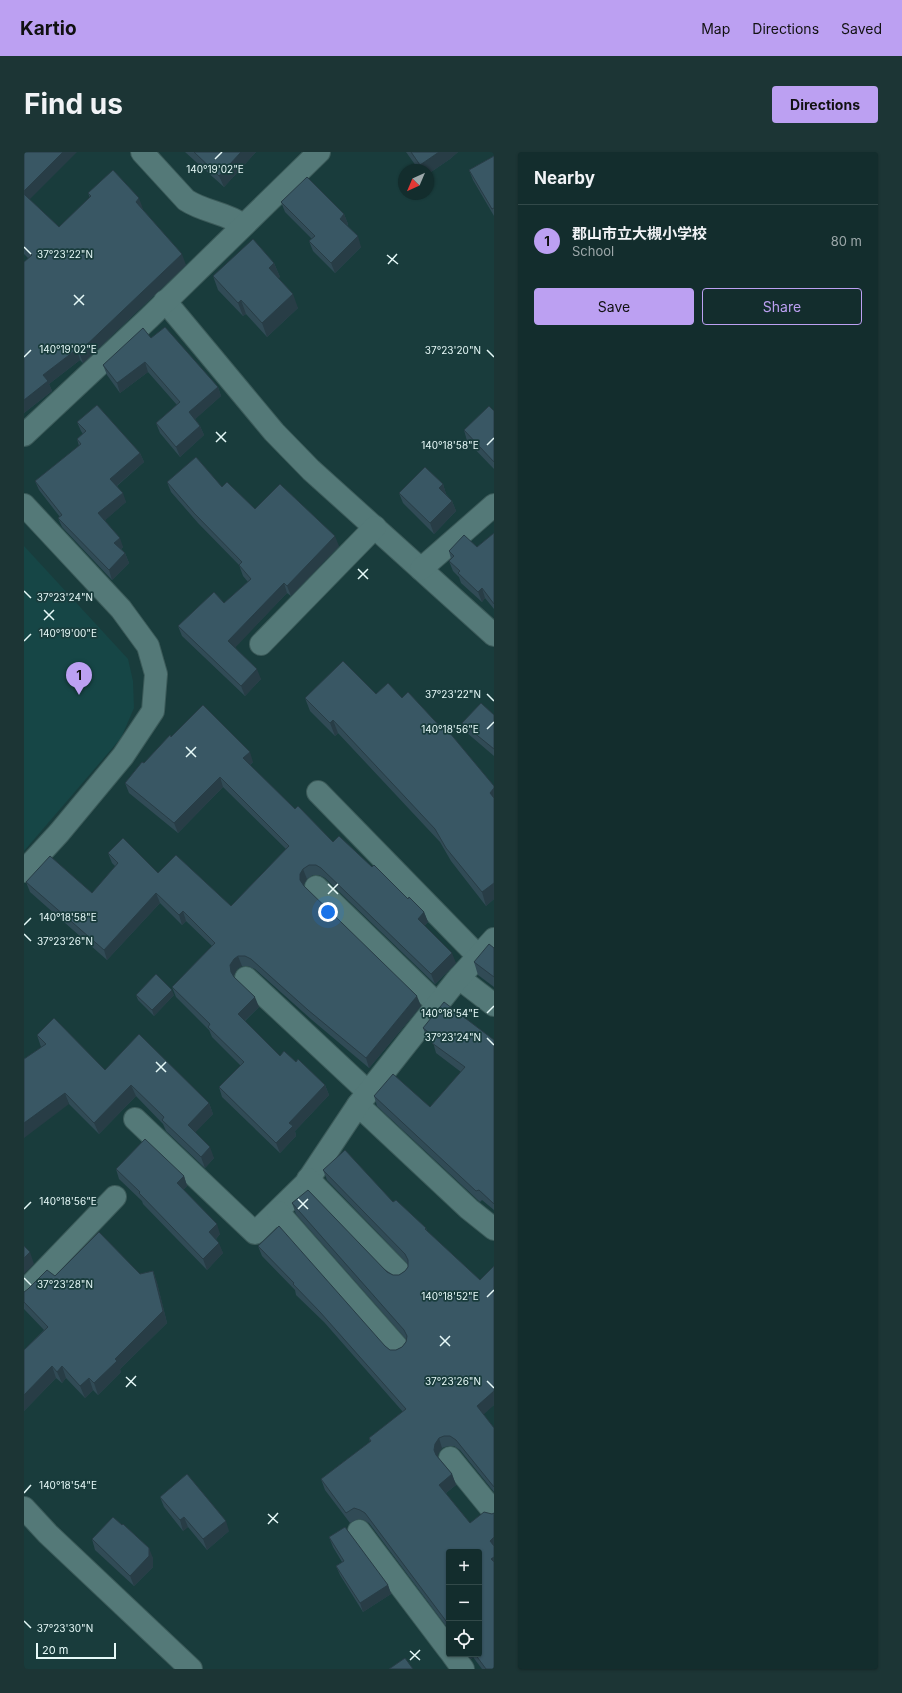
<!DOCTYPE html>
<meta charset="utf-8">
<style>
body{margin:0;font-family:Inter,"Noto Sans JP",sans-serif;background:#1c3535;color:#f1f3f6}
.controls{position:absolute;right:12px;bottom:12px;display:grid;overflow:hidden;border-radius:4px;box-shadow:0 1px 3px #0004}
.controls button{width:36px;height:36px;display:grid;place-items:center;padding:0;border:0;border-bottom:1px solid #324949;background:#132d2d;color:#f1f3f6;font:20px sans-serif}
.compass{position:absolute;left:374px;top:12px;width:36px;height:36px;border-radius:50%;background:#132d2d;box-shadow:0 1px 3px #0004;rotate:224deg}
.scale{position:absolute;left:12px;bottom:10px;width:80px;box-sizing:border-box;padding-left:4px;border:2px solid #e6f9f8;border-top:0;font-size:11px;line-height:14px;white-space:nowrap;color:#e6f9f8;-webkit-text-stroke:3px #193c3c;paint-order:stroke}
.you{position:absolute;left:304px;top:760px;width:14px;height:14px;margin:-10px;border:3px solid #fff;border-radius:50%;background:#1a73e8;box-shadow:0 0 0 6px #1a73e833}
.badge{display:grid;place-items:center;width:26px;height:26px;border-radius:50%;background:#bca0f2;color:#111;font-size:13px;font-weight:700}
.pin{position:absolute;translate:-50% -33px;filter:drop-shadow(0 1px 2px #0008)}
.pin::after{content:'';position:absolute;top:21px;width:14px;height:12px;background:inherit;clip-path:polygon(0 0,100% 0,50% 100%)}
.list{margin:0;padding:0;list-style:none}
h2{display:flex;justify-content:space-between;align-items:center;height:52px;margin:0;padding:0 16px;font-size:17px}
h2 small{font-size:13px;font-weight:400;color:#9da8aa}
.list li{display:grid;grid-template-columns:26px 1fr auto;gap:12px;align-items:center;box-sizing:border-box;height:72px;padding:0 16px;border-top:1px solid #324949}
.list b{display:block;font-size:15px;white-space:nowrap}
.list p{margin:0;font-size:13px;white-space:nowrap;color:#9da8aa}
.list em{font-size:13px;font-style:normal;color:#9da8aa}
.actions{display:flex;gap:8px;padding:12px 16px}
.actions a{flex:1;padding:9px 0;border:1px solid #bca0f2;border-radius:4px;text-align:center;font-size:14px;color:#bca0f2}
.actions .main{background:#bca0f2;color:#111}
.icon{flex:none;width:22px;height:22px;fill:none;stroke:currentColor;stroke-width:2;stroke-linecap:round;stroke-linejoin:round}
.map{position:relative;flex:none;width:470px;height:1517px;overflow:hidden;border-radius:4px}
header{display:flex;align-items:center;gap:24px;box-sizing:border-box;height:56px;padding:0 20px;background:#bca0f2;color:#111}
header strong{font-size:19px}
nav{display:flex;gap:22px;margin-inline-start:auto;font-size:14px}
.intro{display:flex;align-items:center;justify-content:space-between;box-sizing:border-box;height:96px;padding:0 24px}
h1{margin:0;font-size:28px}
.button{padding:10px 18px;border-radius:4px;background:#bca0f2;color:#111;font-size:14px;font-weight:700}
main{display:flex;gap:24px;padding:0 24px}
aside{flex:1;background:#132d2d;border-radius:4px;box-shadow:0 1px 3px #0004}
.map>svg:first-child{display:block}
.built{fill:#164646}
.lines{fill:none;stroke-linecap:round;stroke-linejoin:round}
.street-casing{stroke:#3c5b5a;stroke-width:24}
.street{stroke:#547978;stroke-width:22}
.wall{fill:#314b56}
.shaded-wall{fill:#283d46}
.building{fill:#395764;stroke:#283d46}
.ticks{fill:none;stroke:#e6f9f8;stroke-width:1.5}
.ticks-label{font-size:10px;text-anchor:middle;fill:#e6f9f8;stroke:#193c3c;stroke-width:3.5;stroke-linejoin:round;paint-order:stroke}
</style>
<header>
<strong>Kartio</strong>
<nav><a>Map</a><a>Directions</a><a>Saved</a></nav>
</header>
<div class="intro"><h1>Find us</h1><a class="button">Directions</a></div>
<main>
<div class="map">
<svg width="470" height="1517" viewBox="0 0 470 1517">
<rect width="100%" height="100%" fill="#193c3c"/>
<polygon class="built" points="0,394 104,507 109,529 110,556 97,586 0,699"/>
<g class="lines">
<g class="street-casing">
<g id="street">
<path d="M118,0L162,48C180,60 203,61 219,73"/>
<polyline points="141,149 250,280 287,318 470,483"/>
<polyline points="0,283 125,166 295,0"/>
<polyline points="0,353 97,457 124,494 132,522 129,559 99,604 35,681 0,719"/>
<polyline points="397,417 470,353"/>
<polyline points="237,492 351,375"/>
<polyline points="294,640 454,804"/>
<polyline points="292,735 413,852"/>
<polyline points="222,826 344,940"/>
<polyline points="435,826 470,853"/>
<polyline points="334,953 445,1057 470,1077"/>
<polyline points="111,967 231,1081 282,1031 334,953 432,829 470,787"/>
<polyline points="284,1027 376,1121"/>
<polyline points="254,1060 374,1196"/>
<polyline points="0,1140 91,1045"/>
<polyline points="426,1306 470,1360"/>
<polyline points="0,1356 24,1382 167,1517"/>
<polyline points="335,1379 425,1498"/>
<polyline points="428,1502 439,1517"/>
</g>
</g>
<use href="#street" class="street"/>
</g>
<g class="wall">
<polygon points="0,0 5,47 35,75 66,46 64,41 119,57 118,58 162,113 59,211 56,208 25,232 28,239 0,261 4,106 0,102"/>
<polygon points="161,0 232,0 200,35"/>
<polygon points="382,0 434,0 426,7 404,22 404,18 395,18"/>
<polygon points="470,4 470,64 449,28 445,18"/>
<polygon points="257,50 320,62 324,72 323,74 337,95 311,121 289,99 285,89 288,87 261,60"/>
<polygon points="250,111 256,125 254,126 274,156 243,185 222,162 219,164 194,138 189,124"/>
<polygon points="127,186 194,235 197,244 171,267 176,274 180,283 156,305 136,281 132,271 153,253 124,220 96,241 83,223 79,213"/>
<polygon points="470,259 470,317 443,289 440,278"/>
<polygon points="53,270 116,301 120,310 93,334 102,350 81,368 99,395 97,397 101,401 105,411 88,428 38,375 34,366 36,365 15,338 11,329 55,294 53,287 59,282 57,279"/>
<polygon points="143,330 198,335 231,357 315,394 267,444 263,441 211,495 237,527 221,544 158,484 154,474 200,451 224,430 219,424 215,413 174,371 147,340"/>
<polygon points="419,332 422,342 428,349 432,359 410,382 379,351 375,341"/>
<polygon points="470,381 470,457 461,446 458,450 437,431 435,425 429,419 425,409 427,407 425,399 453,395"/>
<polygon points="352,542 378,546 470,634 470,747 462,754 427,709 416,690 314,581 311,584 286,559 281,546"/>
<polygon points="470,563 470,604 442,580 438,571"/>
<polygon points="147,585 229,610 226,613 271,657 309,690 348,715 384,747 400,760 404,770 400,774 432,811 411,832 301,726 295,723 289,723 283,727 280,732 280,734 397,854 345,916 288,868 231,817 224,814 218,814 213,817 210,823 210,825 235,855 221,869 256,904 272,910 301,933 305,943 271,979 272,984 256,1001 198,945 195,935 217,914 188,885 185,878 152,845 148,835 188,794 162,769 158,773 136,751 83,808 6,740 2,730 68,741 92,715 88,711 84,701 134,721 207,754 262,697 199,635 154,681 105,641 101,631 120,611"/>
<polygon points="470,796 470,835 454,823 450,810"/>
<polygon points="112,843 150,843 130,864 114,848"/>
<polygon points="399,876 470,888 470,1058 458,1048 456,1050 353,954 350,944 406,955 437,920 412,901 409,890 403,886"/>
<polygon points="13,883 81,918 185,951 189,962 171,980 190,1006 181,1016 142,979 139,972 112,944 75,982 45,952 17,895"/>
<polygon points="92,1017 160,1024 163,1034 159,1038 196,1082 192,1087 199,1101 183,1118 119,1052 118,1049 95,1027"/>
<polygon points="299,1018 369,1050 402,1076 470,1253 459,1262 470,1276 470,1340 436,1298 430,1294 424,1294 418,1296 414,1302 414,1305 428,1322 432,1333 422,1341 470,1517 458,1517 449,1505 447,1507 443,1502 455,1502 425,1400 425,1478 345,1371 340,1368 334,1367 326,1371 301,1338 297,1327 346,1290 345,1286 379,1260 300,1170 272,1143 271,1138 238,1104 234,1094 366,1198 372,1198 378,1195 382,1190 382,1187 272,1062 268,1051 369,1123 375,1123 381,1119 384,1115 384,1112 303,1028"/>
<polygon points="129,1119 133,1131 143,1171 96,1217 97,1220 74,1243 69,1238 61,1246 42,1226 38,1231 32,1226 0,1259 0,1198 20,1178 0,1157 0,1140 31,1124 116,1122"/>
<polygon points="136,1345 205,1379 183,1398 164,1375 159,1379 140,1355"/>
<polygon points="98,1373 129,1406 129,1415 110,1434 71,1398 68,1387"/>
<polygon points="305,1385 364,1433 367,1442 339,1460 316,1423 312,1414 318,1410 309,1395"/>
</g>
<g class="shaded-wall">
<polygon points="39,0 53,0 2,51 0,46 0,39"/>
<polygon points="217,0 232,0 200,35 195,24"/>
<polygon points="415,0 434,0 426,7 404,22 404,18 398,18 396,13"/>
<polygon points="115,46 119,57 115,60 112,50"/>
<polygon points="320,62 324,72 319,77 316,67"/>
<polygon points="334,84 337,95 311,121 307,111"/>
<polygon points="158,102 162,113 59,211 55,200"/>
<polygon points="250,111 256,125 250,129 245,116"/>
<polygon points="269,142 274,156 243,185 238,171"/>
<polygon points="217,148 222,162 219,164 214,151"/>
<polygon points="53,197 56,208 25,232 28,239 0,261 0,248 19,223"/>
<polygon points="121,210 124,220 96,241 93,231"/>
<polygon points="194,235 197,244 168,270 165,260"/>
<polygon points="176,274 180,283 156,305 152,295"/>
<polygon points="116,301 120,310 90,336 86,327"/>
<polygon points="419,332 422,342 419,346 415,336"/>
<polygon points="99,341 102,350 78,371 74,361"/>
<polygon points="428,349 432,359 410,382 406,371"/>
<polygon points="311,384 315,394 267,444 263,434"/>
<polygon points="96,386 99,395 94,400 90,391"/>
<polygon points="101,401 105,411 88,428 85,418"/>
<polygon points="260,431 263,441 208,499 204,489"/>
<polygon points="458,436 461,446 458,450 454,440"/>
<polygon points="233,517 237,527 221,544 217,534"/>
<polygon points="309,568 314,581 311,584 306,571"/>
<polygon points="226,600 229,610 222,616 219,606"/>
<polygon points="196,625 199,635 154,681 150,671"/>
<polygon points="470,636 470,653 466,641"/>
<polygon points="279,717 283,727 280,732 280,738 276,728 276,722"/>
<polygon points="470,731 470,747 462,754 458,740"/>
<polygon points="132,741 136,751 83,808 80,798"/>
<polygon points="159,759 162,769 158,773 155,763"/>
<polygon points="400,760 404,770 397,777 394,767"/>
<polygon points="428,801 432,811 411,832 407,822"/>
<polygon points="214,804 218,814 213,817 210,823 210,830 207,820 206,813 210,807"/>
<polygon points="148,838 150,843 130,864 128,858"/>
<polygon points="393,844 397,854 345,916 342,906"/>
<polygon points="231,845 235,855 217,872 214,862"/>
<polygon points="107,933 112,944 75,982 70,971"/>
<polygon points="301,933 305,943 271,979 272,984 256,1001 252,991 265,971"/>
<polygon points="41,941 45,952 0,986 0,971"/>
<polygon points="185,951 189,962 168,984 164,973"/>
<polygon points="186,995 190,1006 181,1016 177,1005"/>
<polygon points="160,1024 163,1034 156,1041 153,1031"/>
<polygon points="193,1072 196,1082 189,1090 185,1080"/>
<polygon points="195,1091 199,1101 183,1118 179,1107"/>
<polygon points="6,1100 10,1112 0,1122 0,1106"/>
<polygon points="129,1119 133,1131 143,1171 96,1217 97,1220 74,1243 70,1231 91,1207"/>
<polygon points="28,1214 32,1226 0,1259 0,1243"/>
<polygon points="38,1214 42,1226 38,1231 33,1220"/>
<polygon points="65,1226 69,1238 61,1246 56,1234"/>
<polygon points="470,1239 470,1253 457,1265 453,1254"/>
<polygon points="415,1286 418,1296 414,1302 414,1308 410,1298 411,1292"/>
<polygon points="428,1322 432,1333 419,1343 415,1333"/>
<polygon points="160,1365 164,1375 159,1379 156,1368"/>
<polygon points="202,1369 205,1379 183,1398 179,1387"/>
<polygon points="470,1385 470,1398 466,1389"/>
<polygon points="125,1396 129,1406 129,1415 110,1434 106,1424"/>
<polygon points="470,1405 470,1414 467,1407"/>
<polygon points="364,1433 367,1442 339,1460 336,1451"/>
<polygon points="445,1502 448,1502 449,1505 447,1507"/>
</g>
<g class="building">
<polygon points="0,0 39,0 0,39"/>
<polygon points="170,0 217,0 195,24"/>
<polygon points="387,0 415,0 396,13"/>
<polygon points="470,4 470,56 468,57 445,18"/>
<polygon points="89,18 115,46 112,50 158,102 55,200 53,197 19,223 24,229 0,248 0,110 8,103 0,95 0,42 35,75 67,44 64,41"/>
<polygon points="283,25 320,62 316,67 334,84 307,111 285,89 291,84 257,50"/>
<polygon points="229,87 250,111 245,116 269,142 238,171 217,148 214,151 189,124"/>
<polygon points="141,175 194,235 165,260 176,274 152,295 132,271 156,250 121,210 93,231 79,213 119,176 127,186"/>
<polygon points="73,253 116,301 86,327 99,341 74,361 96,386 90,391 101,401 85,418 34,366 38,363 11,329 57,292 53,287 62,279 53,270"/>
<polygon points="465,254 470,259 470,310 440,278"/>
<polygon points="172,305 198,335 203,330 231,357 256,332 311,384 263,434 260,431 204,489 233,517 217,534 154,474 190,440 200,451 227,427 215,413 218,410 170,361 143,330"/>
<polygon points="401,315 419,332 415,336 428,349 406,371 375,341"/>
<polygon points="470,381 470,452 458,436 454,440 434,421 436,419 425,409 430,404 425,399 440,383 453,395"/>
<polygon points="319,509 352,542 364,531 378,546 384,540 423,582 425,580 470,634 470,636 466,641 470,646 470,731 458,740 422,696 411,677 309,568 306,571 281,546"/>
<polygon points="457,551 470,563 470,597 438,571"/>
<polygon points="179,553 226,600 219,606 271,657 274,654 309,690 315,684 348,715 350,713 384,747 385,745 400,760 394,767 428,801 407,822 297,716 292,713 285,713 279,717 276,722 276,728 280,734 393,844 342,906 284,858 227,807 221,804 214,804 210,807 206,813 207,820 210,825 231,845 214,862 256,904 260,899 272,910 274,907 301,933 265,971 269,974 252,991 195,935 220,910 184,875 186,872 148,835 191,791 159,759 155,763 132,741 80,798 2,730 26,704 68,741 94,711 84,701 99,686 134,721 152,703 207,754 265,694 196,625 150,671 101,631 118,610 120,611 146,583 147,585"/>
<polygon points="465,792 470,796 470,825 450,810"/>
<polygon points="132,822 148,838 128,858 112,843"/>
<polygon points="420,850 470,888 470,1052 455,1038 452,1039 350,944 369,922 406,955 441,915 408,891 412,886 399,876"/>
<polygon points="30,866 81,918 115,882 185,951 164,973 186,995 177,1005 138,968 140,965 107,933 70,971 41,941 0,971 0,907 22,892 13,883"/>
<polygon points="121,987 160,1024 153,1031 193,1072 185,1080 195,1091 179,1107 115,1041 116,1040 92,1017"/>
<polygon points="321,998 369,1050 372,1048 402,1076 401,1077 456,1128 470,1114 470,1239 453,1254 470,1276 470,1335 432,1288 426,1284 420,1284 415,1286 411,1292 410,1298 412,1303 428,1322 415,1333 446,1371 460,1360 468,1362 470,1361 470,1385 466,1389 470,1394 470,1405 467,1407 470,1410 470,1517 462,1517 451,1502 455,1502 455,1400 425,1400 425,1473 341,1361 336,1358 330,1356 322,1361 297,1327 347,1289 345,1286 382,1257 296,1160 269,1132 270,1131 234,1094 255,1074 361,1194 366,1198 372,1198 378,1195 382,1190 383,1184 380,1178 268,1051 284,1038 363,1120 369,1123 375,1123 381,1119 384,1115 384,1108 381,1102 299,1018"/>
<polygon points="75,1080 116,1122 129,1119 139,1159 91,1207 93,1209 70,1231 65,1226 56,1234 38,1214 33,1220 28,1214 0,1243 0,1198 24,1175 0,1150 0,1140 4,1137 23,1118 31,1124"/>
<polygon points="0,1094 6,1100 0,1106"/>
<polygon points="163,1322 202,1369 179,1387 160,1365 156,1368 136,1345"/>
<polygon points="89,1365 98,1373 99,1372 125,1396 125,1404 106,1424 68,1387"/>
<polygon points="321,1375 364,1433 336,1451 312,1414 320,1409 305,1385"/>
<polygon points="381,1506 389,1517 365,1517"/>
</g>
<path class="ticks" d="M191,7L198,0M0,95L7,102M363,103L374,112M364,112L373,102M50,143L60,153M50,153L60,143M463,198L470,205M0,205L7,198M192,280L202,290M192,290L202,280M463,293L470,286M334,417L344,427M334,427L344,417M0,439L7,446M20,458L30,468M20,468L30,458M0,489L7,482M463,542L470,549M463,577L470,570M162,595L172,605M162,605L172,595M304,732L314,742M304,742L314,732M0,773L7,766M0,782L7,789M463,861L470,854M463,886L470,893M132,910L142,920M132,920L142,910M274,1047L284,1057M0,1057L7,1050M274,1057L284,1047M0,1126L7,1133M463,1145L470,1138M416,1184L426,1194M416,1194L426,1184M102,1225L112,1234M463,1229L470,1236M102,1235L112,1224M0,1341L7,1333M244,1362L254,1371M244,1372L254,1361M0,1469L7,1476M386,1499L396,1508M386,1508L396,1498"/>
<g class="ticks-label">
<text x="191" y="21">140°19'02"E</text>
<text x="41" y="106">37°23'22"N</text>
<text x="44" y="201">140°19'02"E</text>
<text x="429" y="202">37°23'20"N</text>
<text x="426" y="297">140°18'58"E</text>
<text x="41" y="449">37°23'24"N</text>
<text x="44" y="485">140°19'00"E</text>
<text x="429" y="546">37°23'22"N</text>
<text x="426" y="581">140°18'56"E</text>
<text x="44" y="769">140°18'58"E</text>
<text x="41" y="793">37°23'26"N</text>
<text x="426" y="865">140°18'54"E</text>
<text x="429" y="889">37°23'24"N</text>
<text x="44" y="1053">140°18'56"E</text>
<text x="41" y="1136">37°23'28"N</text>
<text x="426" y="1148">140°18'52"E</text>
<text x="429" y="1233">37°23'26"N</text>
<text x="44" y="1337">140°18'54"E</text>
<text x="41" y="1480">37°23'30"N</text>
</g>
</svg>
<div class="controls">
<button>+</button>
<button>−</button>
<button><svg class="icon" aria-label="locate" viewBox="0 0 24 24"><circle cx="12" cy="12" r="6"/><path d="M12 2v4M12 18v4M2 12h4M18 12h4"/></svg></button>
</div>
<svg class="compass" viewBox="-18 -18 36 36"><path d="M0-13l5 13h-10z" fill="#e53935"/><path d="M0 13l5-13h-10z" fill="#9da8aa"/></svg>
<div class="scale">20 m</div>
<div class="you"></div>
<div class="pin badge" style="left:55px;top:543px">1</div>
</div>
<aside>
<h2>Nearby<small></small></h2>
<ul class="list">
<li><span class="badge">1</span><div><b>郡山市立大槻小学校</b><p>School</p></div><em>80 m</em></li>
</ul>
<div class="actions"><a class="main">Save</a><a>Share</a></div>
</aside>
</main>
